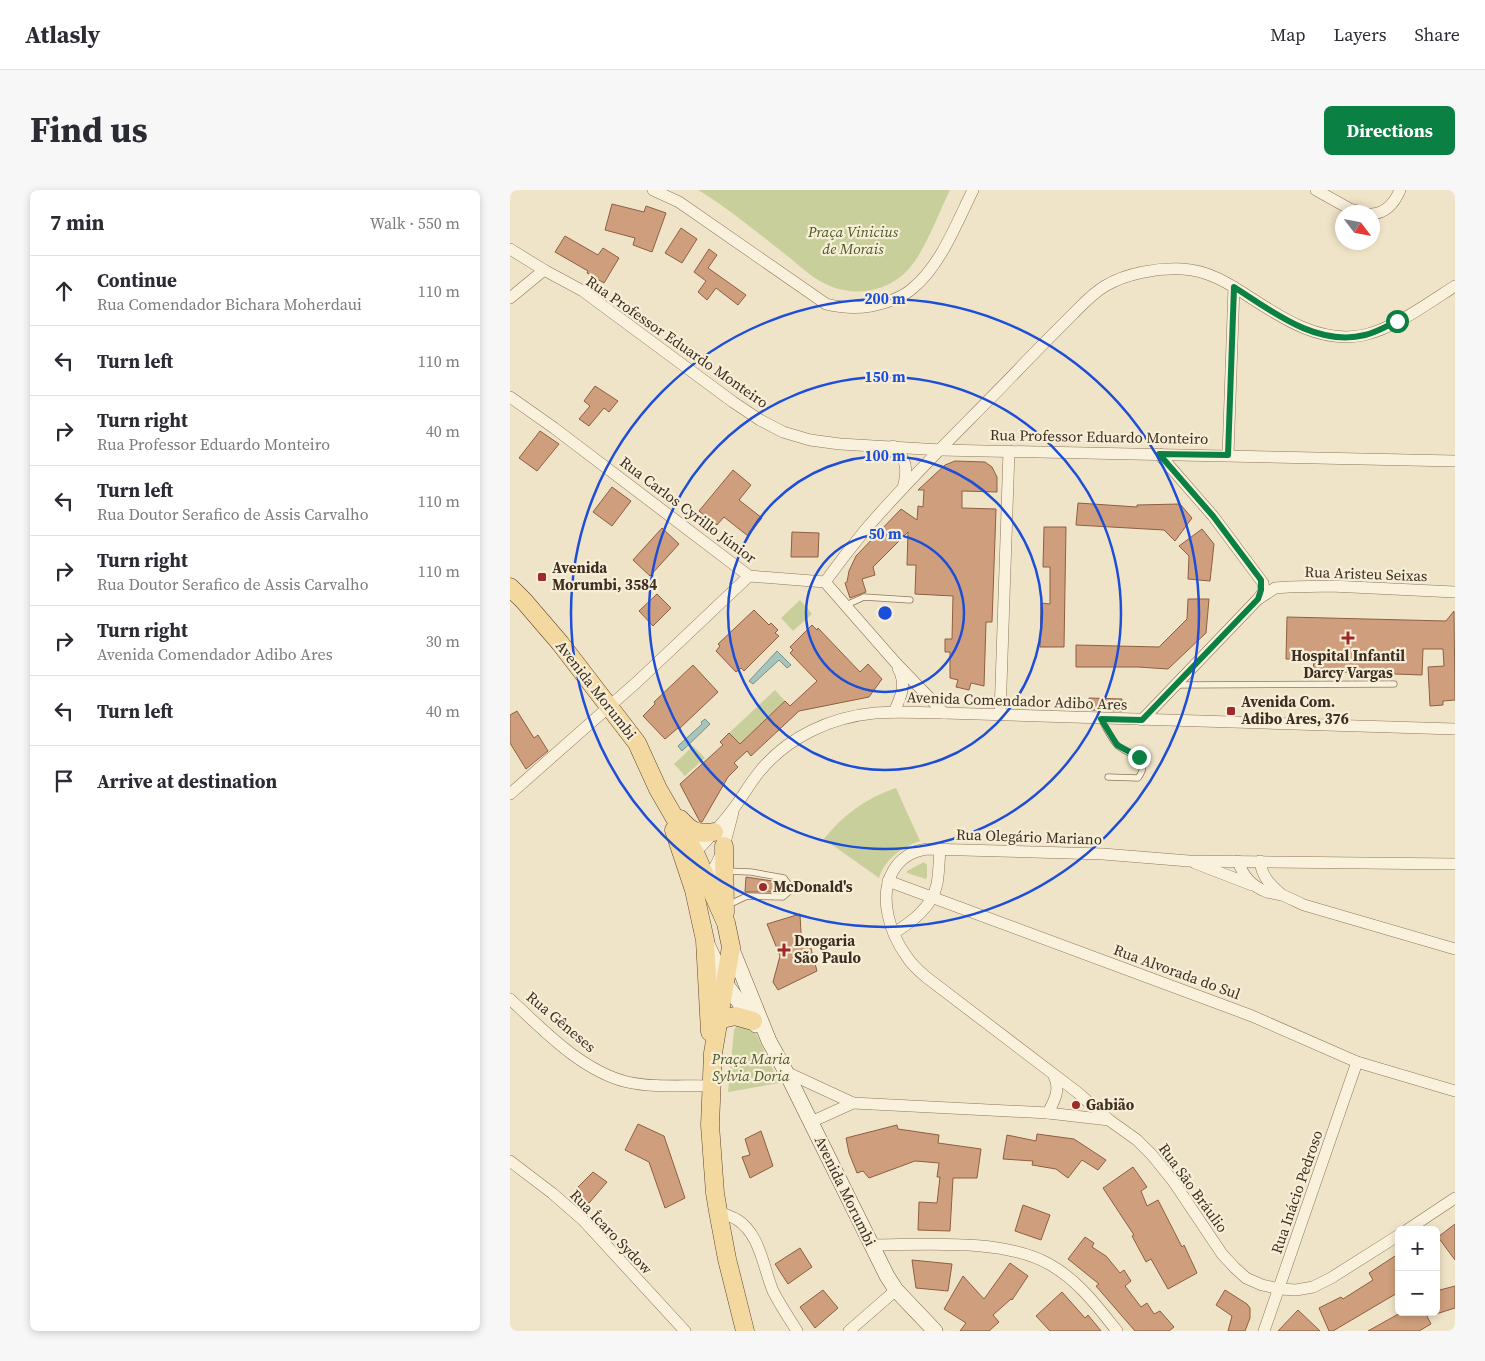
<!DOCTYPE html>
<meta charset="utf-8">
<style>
body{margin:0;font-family:"Source Serif 4",serif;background:#f7f7f7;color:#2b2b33}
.controls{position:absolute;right:15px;bottom:15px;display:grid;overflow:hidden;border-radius:8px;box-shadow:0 2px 8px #0003}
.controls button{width:45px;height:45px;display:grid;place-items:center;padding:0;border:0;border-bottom:1px solid #e1e1e2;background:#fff;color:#2b2b33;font:25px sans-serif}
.compass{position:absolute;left:825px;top:15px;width:45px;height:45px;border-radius:50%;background:#fff;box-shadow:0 2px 8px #0003;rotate:122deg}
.stop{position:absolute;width:15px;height:15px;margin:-11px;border:4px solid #0b8043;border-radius:50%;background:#fff}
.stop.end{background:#0b8043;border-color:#fff;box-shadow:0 1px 5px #0008}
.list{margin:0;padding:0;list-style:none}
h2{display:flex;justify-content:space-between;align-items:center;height:65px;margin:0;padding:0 20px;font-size:21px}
h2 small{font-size:16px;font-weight:400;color:#7c7c81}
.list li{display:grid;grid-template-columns:32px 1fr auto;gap:15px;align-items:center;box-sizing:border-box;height:70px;padding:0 20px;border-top:1px solid #e1e1e2}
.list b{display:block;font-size:19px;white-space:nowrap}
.list p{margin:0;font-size:16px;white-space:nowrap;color:#7c7c81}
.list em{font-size:16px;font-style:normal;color:#7c7c81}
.icon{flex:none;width:28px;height:28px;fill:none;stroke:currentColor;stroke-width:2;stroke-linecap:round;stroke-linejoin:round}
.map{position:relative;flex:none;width:945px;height:1141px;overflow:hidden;border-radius:8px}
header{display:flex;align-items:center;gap:30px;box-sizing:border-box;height:70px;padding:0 25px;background:#fff;border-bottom:1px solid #e1e1e2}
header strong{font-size:24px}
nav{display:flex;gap:28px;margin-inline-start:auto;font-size:18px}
.intro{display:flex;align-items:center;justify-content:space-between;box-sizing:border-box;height:120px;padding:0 30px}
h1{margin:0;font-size:35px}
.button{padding:12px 22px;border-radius:8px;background:#0b8043;color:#fff;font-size:18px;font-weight:700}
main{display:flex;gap:30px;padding:0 30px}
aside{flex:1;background:#fff;border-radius:8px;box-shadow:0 2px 8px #0003}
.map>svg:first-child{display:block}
.green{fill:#c9cf9b}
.water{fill:#a9c4bc;stroke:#6f938a}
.building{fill:#cf9f7d;stroke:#8d5f41}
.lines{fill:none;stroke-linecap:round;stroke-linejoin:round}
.lane-casing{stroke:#8d765c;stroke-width:7}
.street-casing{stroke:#8d765c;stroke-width:12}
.secondary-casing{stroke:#6f573f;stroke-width:16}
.primary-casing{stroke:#5b4430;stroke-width:19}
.lane{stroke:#faf1dc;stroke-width:5.5}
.street{stroke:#faf1dc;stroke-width:11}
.secondary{stroke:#faf1dc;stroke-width:15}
.primary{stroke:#f3d9a0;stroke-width:18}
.route{stroke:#0b8043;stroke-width:6}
.ring{fill:none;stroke:#1d4ed8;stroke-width:2.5}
.poi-dot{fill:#9e2a2b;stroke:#f7eed8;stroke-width:2}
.labels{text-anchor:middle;stroke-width:4.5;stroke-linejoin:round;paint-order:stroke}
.park-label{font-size:15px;font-style:italic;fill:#4d5a26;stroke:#f7eed8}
.street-label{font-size:15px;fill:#3d2e20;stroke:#f7eed8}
.poi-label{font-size:15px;font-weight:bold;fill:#3d2e20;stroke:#f7eed8;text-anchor:start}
.centre{fill:#1d4ed8;stroke:#f7eed8;stroke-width:2.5}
.ring-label{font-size:15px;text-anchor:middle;font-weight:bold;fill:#1d4ed8;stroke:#f7eed8;stroke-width:4.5;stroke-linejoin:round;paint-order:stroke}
</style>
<header>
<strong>Atlasly</strong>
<nav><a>Map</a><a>Layers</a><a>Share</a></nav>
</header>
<div class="intro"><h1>Find us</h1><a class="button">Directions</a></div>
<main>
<aside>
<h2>7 min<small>Walk · 550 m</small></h2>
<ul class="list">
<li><svg class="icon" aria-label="ahead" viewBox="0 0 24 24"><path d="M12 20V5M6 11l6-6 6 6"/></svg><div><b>Continue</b><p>Rua Comendador Bichara Moherdaui</p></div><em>110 m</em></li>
<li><svg class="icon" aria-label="left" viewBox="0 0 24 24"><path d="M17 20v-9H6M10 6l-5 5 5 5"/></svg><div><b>Turn left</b></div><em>110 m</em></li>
<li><svg class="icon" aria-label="right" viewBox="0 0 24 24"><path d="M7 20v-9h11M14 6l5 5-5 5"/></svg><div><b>Turn right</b><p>Rua Professor Eduardo Monteiro</p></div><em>40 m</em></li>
<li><svg class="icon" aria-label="left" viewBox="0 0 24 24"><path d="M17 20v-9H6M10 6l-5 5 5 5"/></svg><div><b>Turn left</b><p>Rua Doutor Serafico de Assis Carvalho</p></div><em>110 m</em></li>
<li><svg class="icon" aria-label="right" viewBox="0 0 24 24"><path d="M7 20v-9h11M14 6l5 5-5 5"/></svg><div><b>Turn right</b><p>Rua Doutor Serafico de Assis Carvalho</p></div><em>110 m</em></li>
<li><svg class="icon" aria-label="right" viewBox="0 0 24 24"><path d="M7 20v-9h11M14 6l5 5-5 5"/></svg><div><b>Turn right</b><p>Avenida Comendador Adibo Ares</p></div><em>30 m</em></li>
<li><svg class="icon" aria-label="left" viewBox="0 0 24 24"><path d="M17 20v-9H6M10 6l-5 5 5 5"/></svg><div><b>Turn left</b></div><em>40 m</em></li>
<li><svg class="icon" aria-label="arrive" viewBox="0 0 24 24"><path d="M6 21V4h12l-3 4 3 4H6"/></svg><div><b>Arrive at destination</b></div></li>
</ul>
</aside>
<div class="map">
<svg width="945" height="1141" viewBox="0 0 945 1141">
<rect width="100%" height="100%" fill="#f0e4c8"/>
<g class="green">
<path d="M188,0H440C429,22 417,56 402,75C383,100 349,108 320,96C305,90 292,78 280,68C250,45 220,19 188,0Z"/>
<polygon points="290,410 302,424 283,441 271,428"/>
<polygon points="265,500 275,511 230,554 219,543"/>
<polygon points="183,556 195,568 175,586 164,574"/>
<path d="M386,598L410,651C392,657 375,669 369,688L314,649C333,625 356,608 386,598Z"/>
<polygon points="414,672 417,675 417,687 416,689 397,683 397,681"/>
<polygon points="238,830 246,843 269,893 218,902 224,840 229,831"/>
</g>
<g class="water">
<polygon points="267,461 281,475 277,478 269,470 243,494 239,491"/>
<polygon points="195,529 200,534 172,561 168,556 192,534 191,532"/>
</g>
<g class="building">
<polygon points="102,14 134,22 136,16 156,23 142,62 123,55 125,48 95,40"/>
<polygon points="171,38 187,49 172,73 155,63"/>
<polygon points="55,46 88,65 93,58 109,68 94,93 77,83 78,81 45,62"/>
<polygon points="199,59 207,65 198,78 236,105 228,115 206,98 197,110 188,102 196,91 184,82"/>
<polygon points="85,196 108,211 99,222 94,218 79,236 69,229 80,216 74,211"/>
<polygon points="30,241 49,254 27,281 9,268"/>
<polygon points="445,271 475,272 482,277 487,287 487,302 452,301 452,318 486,319 482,432 476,432 474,496 461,493 459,500 446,497 448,490 440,488 440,462 435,462 435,449 442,449 443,406 405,404 406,375 397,375 398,342 363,377 365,385 352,389 356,402 340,408 335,393 337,392 339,381 346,366 391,319 407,330 408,316 413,317 414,300 408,300 435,275"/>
<polygon points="223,280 241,295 229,310 252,328 238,346 214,327 207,335 189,321"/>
<polygon points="102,297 121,311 102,336 83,322"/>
<polygon points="568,313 627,317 627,315 670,314 682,328 665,351 654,340 566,335"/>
<polygon points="534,337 556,337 554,457 530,457 531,413 540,414 540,377 533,377"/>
<polygon points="152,338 169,354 140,386 123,370"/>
<polygon points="692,339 704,354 700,391 678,389 679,366 669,356"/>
<polygon points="282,342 309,343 308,367 281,367"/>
<polygon points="147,404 161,418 143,436 129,421"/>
<polygon points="678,409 699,409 696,443 658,479 628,477 566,477 566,455 649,457 677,429"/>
<polygon points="244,420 259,435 261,433 268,440 265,443 269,446 234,481 231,478 226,482 206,461 210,456 208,454"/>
<polygon points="944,421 945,510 933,511 933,515 920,516 918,477 934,476 933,459 913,459 912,485 803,481 804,470 776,469 777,427 936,431"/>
<polygon points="302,435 307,440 308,438 350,482 358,474 372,489 359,507 289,521 241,566 237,561 224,573 228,577 218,587 192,632 190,632 170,594 213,555 210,552 219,543 230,554 275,511 280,516 307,491 280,463 283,460 280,457"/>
<polygon points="183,475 208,502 169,539 168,538 155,549 133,526 145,514 144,512"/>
<polygon points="579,508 612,509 612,521 579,520"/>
<polygon points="7,521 24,548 28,545 38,561 16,579 0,553 0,525"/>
<polygon points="236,687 269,692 276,698 269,700 269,702 235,702"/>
<polygon points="290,724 291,743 294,750 300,755 307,781 268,800 263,792 270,766 257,734"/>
<polygon points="128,934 154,946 175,1008 155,1018 139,972 115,960"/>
<polygon points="387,935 388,939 429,945 428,953 471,959 467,988 443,988 440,1041 408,1040 409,1012 427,1013 430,987 427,987 429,973 405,971 359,988 353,981 347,983 339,963 336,948"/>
<polygon points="251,941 263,976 240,988 232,967 240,965 235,949"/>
<polygon points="527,944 564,949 596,970 588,980 572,970 558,988 546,979 522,975 523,971 493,969 497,945 526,951"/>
<polygon points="623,977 637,997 631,1001 637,1016 648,1010 672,1057 674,1055 687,1083 658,1099 641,1069 636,1072 622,1046 624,1045 593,998"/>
<polygon points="83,982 97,992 79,1013 64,1001"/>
<polygon points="513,1015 540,1025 531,1050 505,1041"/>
<polygon points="945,1034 945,1070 928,1047"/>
<polygon points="575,1047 584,1053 582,1057 596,1066 610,1083 614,1080 621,1091 615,1096 631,1117 637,1113 644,1124 650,1121 664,1137 659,1141 625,1141 586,1096 589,1094 558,1069"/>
<polygon points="290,1058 302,1077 278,1094 265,1074"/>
<polygon points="885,1066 889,1072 889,1102 823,1141 819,1141 809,1118 831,1107 833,1109 863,1090 859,1083"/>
<polygon points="402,1070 442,1074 438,1101 406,1098"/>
<polygon points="500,1073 518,1086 502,1110 501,1109 483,1125 489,1132 479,1141 450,1141 456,1133 434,1119 453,1086 474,1109"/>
<polygon points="945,1096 945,1118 926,1124 926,1101"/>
<polygon points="313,1100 328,1118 305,1138 290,1117"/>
<polygon points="715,1100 737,1114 740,1118 740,1128 735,1141 718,1141 722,1126 706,1115"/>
<polygon points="552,1102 575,1128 578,1125 591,1141 540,1141 526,1126"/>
<polygon points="788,1120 810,1141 768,1141"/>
<polygon points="892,1122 915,1122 921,1134 909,1141 858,1141"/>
</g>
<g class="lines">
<g class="lane-casing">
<g id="lane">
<polyline points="334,416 354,407 400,410"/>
<polyline points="667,495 884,494"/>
<path d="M591,529C596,537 601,549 608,556C618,565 643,568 628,588L598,587"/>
<polyline points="216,681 241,682 274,688 282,699 273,707 237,706 218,715"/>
</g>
</g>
<g class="street-casing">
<g id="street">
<path d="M143,0L169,12L316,114C332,118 345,119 361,116C376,113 392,108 403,98C431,75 447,32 463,0"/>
<polyline points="806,0 840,19 852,22"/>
<path d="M862,24C876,23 885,12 890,0"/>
<polyline points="0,59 34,80 73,101 223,212 250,230 273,242 300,250 330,254 431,260 945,271"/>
<polyline points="0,108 34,80"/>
<polyline points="0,207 44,238 239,386 315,392 385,472 434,523"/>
<path d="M383,256C397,269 398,280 393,298"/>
<polyline points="718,265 724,97"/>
<path d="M315,392C328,374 342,356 356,339C403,284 457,233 507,181C525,162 544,143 563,124C573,114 583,103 595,96C617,83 647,78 672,79C698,80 720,94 741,108C775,130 812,154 854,145C883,139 920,112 945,96"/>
<polyline points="750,408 765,398 778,397 821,396 945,402"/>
<path d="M384,522C391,507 397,494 388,478"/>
<polyline points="490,525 499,261"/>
<polyline points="632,530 748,409 754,401 753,393 703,326 649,264"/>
<polyline points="0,604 127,492 239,386"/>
<path d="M181,667C196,651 211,636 224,618C233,606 240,593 250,581C278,547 321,527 365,523C388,521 411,523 434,523L945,539"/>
<path d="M728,671C733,686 741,696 757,702C762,703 767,704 772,705C780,708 787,712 794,715L945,759"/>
<path d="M750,671C752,686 759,694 771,704"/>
<polyline points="685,673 742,695"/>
<path d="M194,691C212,674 217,644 223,622"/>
<polyline points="378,691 742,826 847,872 945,901"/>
<path d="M384,743C403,731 422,717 427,694C429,683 429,671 430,659"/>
<path d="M0,809C33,840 72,881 117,892C144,898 174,895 201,896"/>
<polyline points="276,882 343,913 538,923 599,930 627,950 642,965 663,991 712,1064 725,1078 736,1088 752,1095 770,1099 786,1100 803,1097 821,1088 889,1045"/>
<path d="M538,923C544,911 551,900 544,886"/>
<path d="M599,930L567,902L416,787C409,781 402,775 397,767C380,744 368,707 383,681C391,667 402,661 417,659L593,664L679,671L945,674"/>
<polyline points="301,932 343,913"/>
<polyline points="0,971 42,1003 73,1030 175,1141"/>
<path d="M208,1021C214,1024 220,1026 226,1029C250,1043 253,1077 263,1101C270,1115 279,1128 287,1141"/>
<polyline points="897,1040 945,1008"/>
<path d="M361,1055C414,1055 493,1048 539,1074C568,1090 587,1116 607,1141"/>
<polyline points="339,1141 386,1100"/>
<polyline points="754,1141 847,872"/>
</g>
</g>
<g class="secondary-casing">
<g id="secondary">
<polyline points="197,754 215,793 246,835"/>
<polyline points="221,757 259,851 276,882 377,1086 386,1100 425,1141"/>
</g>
</g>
<g class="primary-casing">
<g id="primary">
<polyline points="0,397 14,411 50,453 127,553 148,599 185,663 216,733 221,757 203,863 200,935 205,1003 208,1021 217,1069 235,1141"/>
<path d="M170,629C181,641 187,645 204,642"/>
<polyline points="164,640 184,700 195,750 200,842"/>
<polyline points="214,656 215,723"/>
<polyline points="208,830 225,826 243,831"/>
</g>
</g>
<use href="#lane" class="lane"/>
<use href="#street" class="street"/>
<use href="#secondary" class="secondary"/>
<use href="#primary" class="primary"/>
</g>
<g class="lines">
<path class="route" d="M629,567L607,555L591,529L632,530L748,409L751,400V390L703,326L649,264L718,265L724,97C763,122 807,157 855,145C867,142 877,136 887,131"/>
</g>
<g class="ring">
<circle cx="375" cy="423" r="79"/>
<circle cx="375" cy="423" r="157"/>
<circle cx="375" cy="423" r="236"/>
<circle cx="375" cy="423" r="314"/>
</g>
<g class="poi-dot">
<rect x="27" y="382" width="10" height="10" rx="2.5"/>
<path d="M835.5 440.5h5v5h5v5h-5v5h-5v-5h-5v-5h5z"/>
<rect x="716" y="516" width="10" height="10" rx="2.5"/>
<circle cx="253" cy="697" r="5"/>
<path d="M271.5 752.5h5v5h5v5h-5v5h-5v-5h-5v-5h5z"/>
<circle cx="566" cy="915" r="5"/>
</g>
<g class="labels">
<g class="park-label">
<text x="343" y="47">Praça Vinicius<tspan x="343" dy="17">de Morais</tspan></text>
<text x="241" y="874">Praça Maria<tspan x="241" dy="17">Sylvia Doria</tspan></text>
</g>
<g class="street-label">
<text transform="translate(167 152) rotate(35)" y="5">Rua Professor Eduardo Monteiro</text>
<text transform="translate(589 247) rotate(1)" y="5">Rua Professor Eduardo Monteiro</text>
<text transform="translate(178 320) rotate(37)" y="5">Rua Carlos Cyrillo Júnior</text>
<text transform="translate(856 384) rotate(2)" y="5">Rua Aristeu Seixas</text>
<text transform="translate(86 500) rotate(52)" y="5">Avenida Morumbi</text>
<text transform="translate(507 511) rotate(2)" y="5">Avenida Comendador Adibo Ares</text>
<text transform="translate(519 647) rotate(2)" y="5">Rua Olegário Mariano</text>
<text transform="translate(667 782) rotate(20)" y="5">Rua Alvorada do Sul</text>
<text transform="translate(51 832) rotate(40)" y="5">Rua Gêneses</text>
<text transform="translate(683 998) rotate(54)" y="5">Rua São Bráulio</text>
<text transform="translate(335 1001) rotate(64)" y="5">Avenida Morumbi</text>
<text transform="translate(787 1002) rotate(-71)" y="5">Rua Inácio Pedroso</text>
<text transform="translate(101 1042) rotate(46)" y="5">Rua Ícaro Sydow</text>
</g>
<g class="poi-label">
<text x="42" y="383">Avenida<tspan x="42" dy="17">Morumbi, 3584</tspan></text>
<text x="838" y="471" text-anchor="middle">Hospital Infantil<tspan x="838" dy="17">Darcy Vargas</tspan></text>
<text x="731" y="517">Avenida Com.<tspan x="731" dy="17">Adibo Ares, 376</tspan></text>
<text x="263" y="702">McDonald's</text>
<text x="284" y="756">Drogaria<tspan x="284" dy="17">São Paulo</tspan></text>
<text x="576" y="920">Gabião</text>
</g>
</g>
<circle cx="375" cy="423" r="8" class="centre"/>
<g class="ring-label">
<text x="375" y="114">200 m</text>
<text x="375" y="192">150 m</text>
<text x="375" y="271">100 m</text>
<text x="375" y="349">50 m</text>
</g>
</svg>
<div class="controls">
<button>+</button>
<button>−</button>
</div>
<svg class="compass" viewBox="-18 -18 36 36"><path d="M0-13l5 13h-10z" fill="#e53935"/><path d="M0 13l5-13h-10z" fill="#7c7c81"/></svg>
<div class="stop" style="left:887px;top:131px"></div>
<div class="stop end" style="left:629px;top:567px"></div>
</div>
</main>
